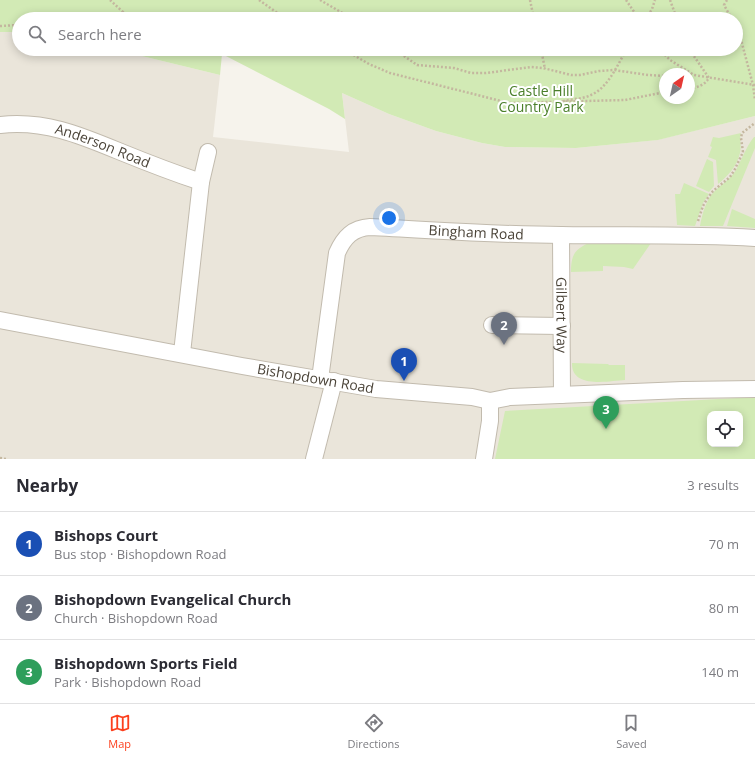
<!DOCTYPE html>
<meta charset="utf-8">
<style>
body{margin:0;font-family:"Open Sans",sans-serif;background:#f2f2f3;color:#2b2b33}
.controls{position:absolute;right:12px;bottom:12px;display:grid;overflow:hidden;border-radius:8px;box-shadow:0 2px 10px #0003}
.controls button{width:36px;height:36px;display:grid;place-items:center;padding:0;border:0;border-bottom:1px solid #e1e1e2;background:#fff;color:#2b2b33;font:20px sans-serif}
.compass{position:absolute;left:659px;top:68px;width:36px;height:36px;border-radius:50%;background:#fff;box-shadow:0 2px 10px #0003;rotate:34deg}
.you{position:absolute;left:389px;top:218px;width:14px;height:14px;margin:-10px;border:3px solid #fff;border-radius:50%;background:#1a73e8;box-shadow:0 0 0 6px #1a73e833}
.badge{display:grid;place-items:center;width:26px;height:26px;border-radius:50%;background:#fc3f1d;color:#fff;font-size:13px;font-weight:700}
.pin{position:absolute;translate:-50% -33px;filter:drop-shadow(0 1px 2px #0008)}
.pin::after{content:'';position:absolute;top:21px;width:14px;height:12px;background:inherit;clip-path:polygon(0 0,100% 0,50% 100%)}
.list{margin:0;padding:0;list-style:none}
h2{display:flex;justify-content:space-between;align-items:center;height:52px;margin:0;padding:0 16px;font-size:17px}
h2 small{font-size:13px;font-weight:400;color:#7c7c81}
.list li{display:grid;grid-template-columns:26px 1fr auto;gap:12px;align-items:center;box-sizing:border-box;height:64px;padding:0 16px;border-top:1px solid #e1e1e2}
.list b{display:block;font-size:15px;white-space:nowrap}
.list p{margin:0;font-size:13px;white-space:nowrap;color:#7c7c81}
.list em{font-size:13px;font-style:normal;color:#7c7c81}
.icon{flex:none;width:22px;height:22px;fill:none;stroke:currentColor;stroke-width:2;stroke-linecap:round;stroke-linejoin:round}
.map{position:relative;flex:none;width:755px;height:459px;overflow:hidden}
.search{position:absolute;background:#fff;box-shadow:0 2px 10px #0003;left:12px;right:12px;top:12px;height:44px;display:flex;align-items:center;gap:10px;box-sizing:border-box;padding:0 14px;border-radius:22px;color:#7c7c81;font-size:15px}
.sheet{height:244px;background:#fff}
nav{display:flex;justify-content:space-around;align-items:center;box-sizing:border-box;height:56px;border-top:1px solid #e1e1e2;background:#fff;font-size:11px;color:#7c7c81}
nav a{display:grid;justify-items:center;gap:2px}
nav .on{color:#fc3f1d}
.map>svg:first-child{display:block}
.residential{fill:#eae5da;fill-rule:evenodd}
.green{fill:#d2eab5;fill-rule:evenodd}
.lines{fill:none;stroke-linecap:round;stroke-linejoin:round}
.minor-casing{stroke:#c2bbae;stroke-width:18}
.path{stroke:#c4b79f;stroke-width:2.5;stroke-dasharray:2 2;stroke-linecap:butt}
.minor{stroke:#fff;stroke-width:16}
.labels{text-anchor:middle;stroke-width:4;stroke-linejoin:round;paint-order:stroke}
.park-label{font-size:14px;fill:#4a7f2a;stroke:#fff}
.street-label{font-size:14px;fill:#4b4439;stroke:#fff}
</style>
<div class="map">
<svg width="755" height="459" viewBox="0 0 755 459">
<rect width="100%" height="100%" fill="#f6f3ec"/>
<path class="residential" d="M0,32H19V49H113L220,75L213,137L349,152L342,93L389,114L436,131L482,143L505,147L576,148L657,140L755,116V459H0ZM710,414H740V444H710Z"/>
<g class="green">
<path d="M0,0H755V116L658,140L576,148L505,147L482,143L436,131L389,114L342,93L345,119L329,109L222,54L220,75L113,49H736V19H19V32H0ZM665,74H689V98H665Z"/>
<path d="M741,133C739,139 742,146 740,153C737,166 728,176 718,184L716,160L708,157L712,147L710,146L713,137L719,138Z"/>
<path d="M754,137H755V148L723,226H700C702,215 705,203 712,194C720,185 730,180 736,170C742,159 746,147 754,137Z"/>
<polygon points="707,159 713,162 714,186 709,192 696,186"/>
<polygon points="684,183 709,194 703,203 695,226 677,225 675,194 680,194"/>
<polygon points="732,209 755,219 755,228 727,226"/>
<path d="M591,242L651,243L633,269L624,267L603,266V271L571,272C571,254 575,249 591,242Z"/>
<path d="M572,363L608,364L609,365H625V380C609,381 571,389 572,363Z"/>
<path d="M755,397V459H495L505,411ZM710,414H740V444H710Z"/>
</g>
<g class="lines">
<g class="minor-casing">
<g id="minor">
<path id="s1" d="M0,125C45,120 80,135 121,152C148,163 174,173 201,182"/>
<path id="s2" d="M561,235L562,395"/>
<path id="s3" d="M0,320L242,366L376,389L472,397L490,401L510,397L683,390L755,389"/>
<polyline points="492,325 562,326"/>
<polyline points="182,353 201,182 208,152"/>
<path id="s4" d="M320,379L337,253C344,237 353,228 370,227C434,230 498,235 561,235C626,236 690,234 755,238"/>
<polyline points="314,459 334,381"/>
<polyline points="484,459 490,421 490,401"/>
</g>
</g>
<g class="path">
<polyline points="110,0 123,12 116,19"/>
<polyline points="259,0 286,19"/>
<polyline points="320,0 353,19"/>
<polyline points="530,0 534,19"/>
<polyline points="626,0 639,19"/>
<polyline points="670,0 677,19"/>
<polyline points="727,0 724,5 732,19"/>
<polyline points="646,19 652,9 655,0"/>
<polyline points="0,26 19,25"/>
<polyline points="736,27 739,32 753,85 755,100"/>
<polyline points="343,49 369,64 390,73 509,103 625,100 665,92"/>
<polyline points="394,49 417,65 454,68 471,73 486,73 531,67 543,68 571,75 580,75 599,71 614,70 648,75 665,76"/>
<polyline points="541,49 545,69"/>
<polyline points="659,49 670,60 694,75 755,85"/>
<path d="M689,89C697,87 704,86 709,78L689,49"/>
<path d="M563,101C572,99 583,99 591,95C609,87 617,65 627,49"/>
<polyline points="698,221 703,206 707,199 713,191 730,177 735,169 743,152 741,138 742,133 755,123"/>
<polyline points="0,458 6,459"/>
</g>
<use href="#minor" class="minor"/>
</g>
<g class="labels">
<g class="park-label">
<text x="541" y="96">Castle Hill<tspan x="541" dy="16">Country Park</tspan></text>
</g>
<g class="street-label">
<text dy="5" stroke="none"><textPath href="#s1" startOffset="106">Anderson Road</textPath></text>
<text dy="5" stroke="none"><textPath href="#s4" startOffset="278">Bingham Road</textPath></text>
<text dy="5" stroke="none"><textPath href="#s2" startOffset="80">Gilbert Way</textPath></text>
<text dy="5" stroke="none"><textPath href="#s3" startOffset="321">Bishopdown Road</textPath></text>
</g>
</g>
</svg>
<div class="controls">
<button><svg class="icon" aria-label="locate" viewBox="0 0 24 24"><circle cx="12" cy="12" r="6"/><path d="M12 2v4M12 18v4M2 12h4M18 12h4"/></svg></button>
</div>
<svg class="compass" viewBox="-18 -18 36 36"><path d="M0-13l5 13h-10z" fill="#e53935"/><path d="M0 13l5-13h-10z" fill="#7c7c81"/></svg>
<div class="you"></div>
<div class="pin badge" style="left:404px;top:381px;background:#1a4fb4">1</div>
<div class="pin badge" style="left:504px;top:345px;background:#6b7280">2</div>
<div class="pin badge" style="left:606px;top:429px;background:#2e9e5b">3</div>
<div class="search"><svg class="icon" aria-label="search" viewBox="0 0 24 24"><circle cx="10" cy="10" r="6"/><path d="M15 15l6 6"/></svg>Search here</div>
</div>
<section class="sheet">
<h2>Nearby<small>3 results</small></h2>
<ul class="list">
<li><span class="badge" style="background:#1a4fb4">1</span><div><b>Bishops Court</b><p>Bus stop · Bishopdown Road</p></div><em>70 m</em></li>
<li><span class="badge" style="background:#6b7280">2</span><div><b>Bishopdown Evangelical Church</b><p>Church · Bishopdown Road</p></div><em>80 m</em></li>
<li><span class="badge" style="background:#2e9e5b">3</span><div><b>Bishopdown Sports Field</b><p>Park · Bishopdown Road</p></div><em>140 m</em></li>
</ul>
</section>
<nav>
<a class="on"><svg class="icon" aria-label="map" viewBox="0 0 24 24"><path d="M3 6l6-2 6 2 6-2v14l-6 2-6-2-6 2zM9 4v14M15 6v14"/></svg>Map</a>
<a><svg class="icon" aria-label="directions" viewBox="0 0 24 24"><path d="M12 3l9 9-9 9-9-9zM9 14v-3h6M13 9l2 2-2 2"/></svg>Directions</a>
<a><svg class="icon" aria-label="saved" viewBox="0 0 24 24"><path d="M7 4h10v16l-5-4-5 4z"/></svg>Saved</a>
</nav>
